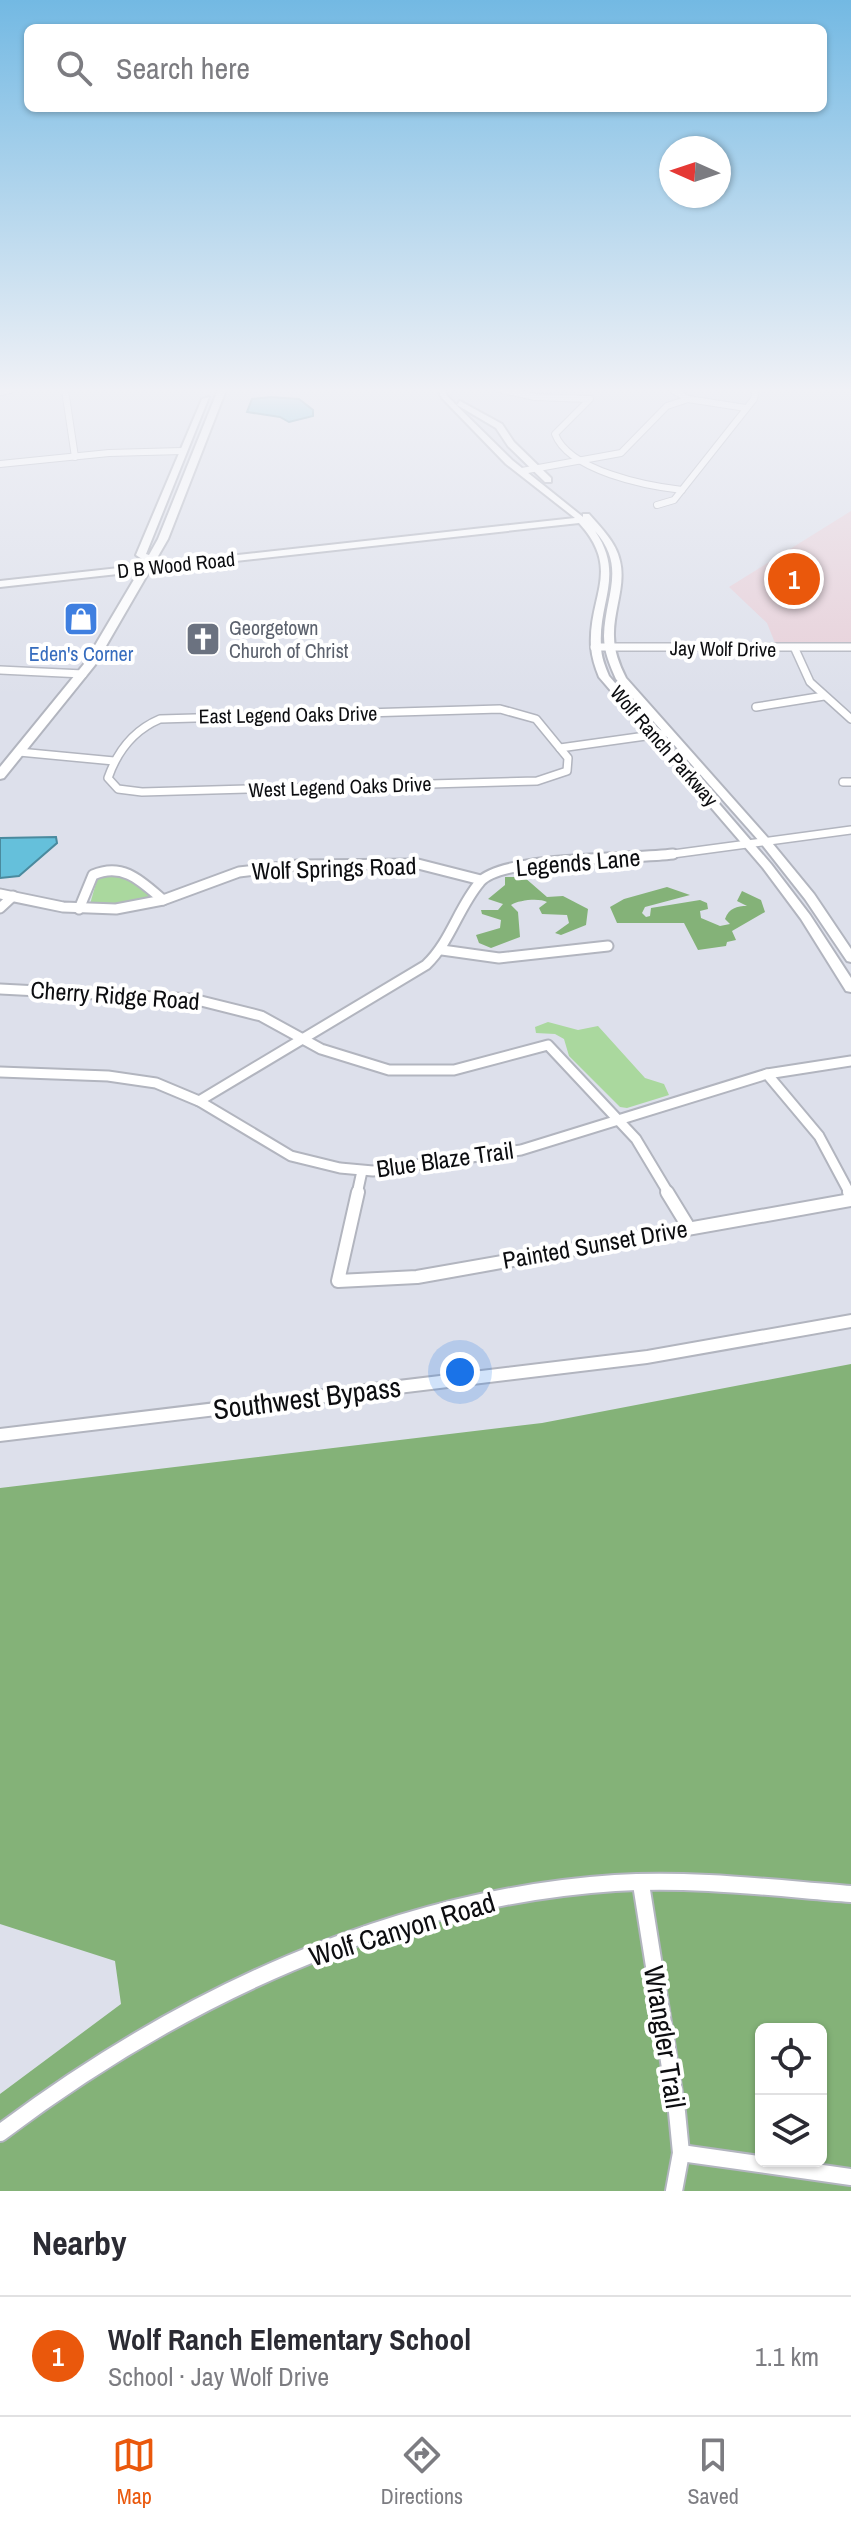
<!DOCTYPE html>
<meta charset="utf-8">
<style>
body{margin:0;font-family:"Archivo Narrow",sans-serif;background:#f7f7f7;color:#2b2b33}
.controls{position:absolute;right:24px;bottom:24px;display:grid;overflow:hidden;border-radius:12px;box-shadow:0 2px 6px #0004}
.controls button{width:72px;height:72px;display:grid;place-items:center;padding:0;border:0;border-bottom:2px solid #e1e1e2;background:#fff;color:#2b2b33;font:40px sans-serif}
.compass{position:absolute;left:659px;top:136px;width:72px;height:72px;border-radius:50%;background:#fff;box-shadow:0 2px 6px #0004;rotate:273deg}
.you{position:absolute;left:460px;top:1372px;width:28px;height:28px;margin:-20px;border:6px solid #fff;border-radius:50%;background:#1a73e8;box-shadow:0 0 0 12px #1a73e833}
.badge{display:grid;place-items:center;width:52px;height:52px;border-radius:50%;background:#ea580c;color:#fff;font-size:26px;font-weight:700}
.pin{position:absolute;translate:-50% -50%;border:4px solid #fff;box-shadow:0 2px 8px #0006}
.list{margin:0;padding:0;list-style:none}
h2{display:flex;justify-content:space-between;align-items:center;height:104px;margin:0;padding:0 32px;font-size:34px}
h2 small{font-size:26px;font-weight:400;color:#7c7c81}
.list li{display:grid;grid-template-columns:52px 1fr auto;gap:24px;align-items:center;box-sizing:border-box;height:120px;padding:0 32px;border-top:2px solid #e1e1e2}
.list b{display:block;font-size:30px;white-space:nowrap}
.list p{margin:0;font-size:26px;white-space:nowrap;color:#7c7c81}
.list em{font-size:26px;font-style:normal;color:#7c7c81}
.icon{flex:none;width:44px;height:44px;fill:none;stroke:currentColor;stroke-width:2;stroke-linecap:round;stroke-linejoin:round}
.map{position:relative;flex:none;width:851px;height:2191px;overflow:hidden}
.search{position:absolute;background:#fff;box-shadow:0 2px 6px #0004;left:24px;right:24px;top:24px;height:88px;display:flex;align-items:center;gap:20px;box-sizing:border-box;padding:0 28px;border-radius:12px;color:#7c7c81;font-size:30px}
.sheet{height:224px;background:#fff}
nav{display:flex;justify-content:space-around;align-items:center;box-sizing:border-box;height:112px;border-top:2px solid #e1e1e2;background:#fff;font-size:22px;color:#7c7c81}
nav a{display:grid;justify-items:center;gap:4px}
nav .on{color:#ea580c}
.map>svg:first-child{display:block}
.education{fill:#e7cfd8}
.green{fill:#aad89e}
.forest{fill:#84b278;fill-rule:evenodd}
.water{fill:#65c0db;stroke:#4a8a9e;stroke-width:2}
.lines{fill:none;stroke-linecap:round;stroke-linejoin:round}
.street-far4-casing{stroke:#b2b5bf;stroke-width:8}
.street-far3-casing{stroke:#b2b5bf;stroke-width:10}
.street-far2-casing{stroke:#b2b5bf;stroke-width:13}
.street-far1-casing{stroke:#b2b5bf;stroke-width:16}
.street-casing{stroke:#b2b5bf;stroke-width:20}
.secondary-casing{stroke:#b2b5bf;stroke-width:4}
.primary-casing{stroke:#b2b5bf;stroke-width:4}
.street-far4{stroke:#fff;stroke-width:6}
.street-far3{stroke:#fff;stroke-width:7}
.street-far2{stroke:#fff;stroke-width:9}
.street-far1{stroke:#fff;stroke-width:12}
.street{stroke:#fff;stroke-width:16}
.secondary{fill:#fff;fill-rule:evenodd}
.primary{fill:#fff;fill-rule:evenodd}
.labels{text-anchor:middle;stroke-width:8;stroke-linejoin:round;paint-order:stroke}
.far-street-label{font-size:20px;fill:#0c0d10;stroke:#fff}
.far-worship-label{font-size:20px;fill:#5b616d;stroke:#fff;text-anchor:start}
.far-shop-label{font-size:20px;fill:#366cbe;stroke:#fff}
.street-label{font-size:24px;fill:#0c0d10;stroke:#fff}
.near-street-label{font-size:28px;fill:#0c0d10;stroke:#fff}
</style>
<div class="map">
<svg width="851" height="2191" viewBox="0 0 851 2191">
<rect width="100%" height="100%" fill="#dde0eb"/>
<polygon class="education" points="851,511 851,642 775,643 767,623 729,587"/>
<g class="green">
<polygon points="124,874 149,895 147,899 118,905 90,904 98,876"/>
<polygon points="548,1022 578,1030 598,1026 645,1078 664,1084 669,1095 627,1108 620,1107 569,1056 564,1039 555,1034 536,1033 535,1027"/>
</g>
<g class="forest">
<path d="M505,877H524L547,897L563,896L588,909L586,925L561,935L555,933L569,923L567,915L542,914L539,908L547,902C539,898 519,900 511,905L518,912L520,937L491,948L479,943L476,935L500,928L501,920L482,914L481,910H498L503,904L488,899L505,885Z"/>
<path d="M667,887L690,895L645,907L642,913L646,917L650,916L651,908L700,900L707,903L708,909L700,911L701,918L720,926L730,924L725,919C729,908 737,906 747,906L737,901L742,891L761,900L765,912L732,931L736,940L727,942L726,946L698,950L684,923H617L610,907L624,899Z"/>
<path d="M851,1364V2191H0V2094L121,2004L115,1961L0,1924V1488L542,1423ZM761,2029H821V2161H761Z"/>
</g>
<g class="water">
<polygon points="271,397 299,399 313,410 313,416 289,422 280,417 247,412 252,399"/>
<polygon points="56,837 57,843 19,876 0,878 0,838"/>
</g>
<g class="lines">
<g class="street-far4-casing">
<g id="street-far4">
<polyline points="65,390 75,457"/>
<path d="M502,390L535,397L590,399L555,434C569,471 647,486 682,490"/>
<polyline points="673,390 688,399 746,408"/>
<polyline points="0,392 10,390"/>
<polyline points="0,464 109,453 182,451"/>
<polyline points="522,471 621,453 667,406 688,399"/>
<polyline points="657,505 674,500 754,399 756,390"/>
</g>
</g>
<g class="street-far3-casing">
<g id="street-far3">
<polyline points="594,647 851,647"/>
<polyline points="795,649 810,682 851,719"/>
<polyline points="0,670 83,674"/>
<polyline points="756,707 824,696"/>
<path d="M500,709L536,719L568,758L567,771L537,781L142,792L118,789L108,778C117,752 134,730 160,719Z"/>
<polyline points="560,748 667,733"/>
<polyline points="19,752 114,761"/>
<polyline points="843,782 851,782"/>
<polyline points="658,856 851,830"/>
</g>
</g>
<g class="street-far2-casing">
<g id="street-far2">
<polyline points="0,894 63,907 116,909 163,900 239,872 298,865 418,864 481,880"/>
<polyline points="0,908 13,896"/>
<path d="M79,909L93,875C123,862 141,881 163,900"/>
<polyline points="442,950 499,958 608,946"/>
<polyline points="0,989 193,999 261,1016 321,1049 389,1070 454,1070 548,1045 636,1139 669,1194"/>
<polyline points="0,1072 108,1076 156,1083 199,1101 291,1156 340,1168 373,1171 521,1150 767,1074 851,1061"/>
<polyline points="767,1074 819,1136 850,1194"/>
<path d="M199,1101L426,965C451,941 458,908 480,882C501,856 635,859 673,854"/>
<polyline points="357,1194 362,1171"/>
</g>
</g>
<g class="street-far1-casing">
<g id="street-far1">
<polyline points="358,1192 338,1281 417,1277 851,1200"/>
<polyline points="667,1192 689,1228"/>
<polyline points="849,1192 851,1195"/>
</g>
</g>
<g class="street-casing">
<g id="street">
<polyline points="641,1884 677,2112 681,2153 674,2191"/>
<path d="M0,2133C178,1999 390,1898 615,1883C693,1878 773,1888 851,1894"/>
<polyline points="681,2153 851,2177"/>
</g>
</g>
<g class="secondary-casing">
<g id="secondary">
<path d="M438,390H444L447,396L512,460L583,517V514H589C601,528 616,542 620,561C626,586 613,611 614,636C614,651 619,664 626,678L768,838L814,894L851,949V962L847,961L805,899L760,842L616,679C610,665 604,652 604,636C605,595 627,567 595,531C625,575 598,601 601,646C601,657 605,666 609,676L771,864L810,915L851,978V992L846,991L801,919L763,868L599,677C595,667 592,658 591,647C588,596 622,570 579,523L0,587V581L575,518L506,464L442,398Z"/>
<polygon points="460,401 502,424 514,442 551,478 551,482 545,482 508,446 496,428 457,405"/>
<polygon points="851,1315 851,1327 647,1363 0,1441 0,1429 647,1351"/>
</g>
</g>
<g class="primary-casing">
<polygon id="primary" points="218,390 226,390 168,539 95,665 4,778 0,779 0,767 84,664 145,561 136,555 202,399 209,397 146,554 149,555 158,539"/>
</g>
<use href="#street-far4" class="street-far4"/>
<use href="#street-far3" class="street-far3"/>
<use href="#street-far2" class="street-far2"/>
<use href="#street-far1" class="street-far1"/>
<use href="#street" class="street"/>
<use href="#secondary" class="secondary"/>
<use href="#primary" class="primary"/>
</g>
<linearGradient id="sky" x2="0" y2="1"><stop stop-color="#73b9e3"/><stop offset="0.56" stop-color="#f0f1f6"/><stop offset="1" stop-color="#f0f1f6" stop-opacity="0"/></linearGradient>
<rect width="851" height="697" fill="url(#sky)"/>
<defs>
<g id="shop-square" transform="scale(1.8)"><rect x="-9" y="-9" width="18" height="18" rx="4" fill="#3f7fe0" stroke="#fff"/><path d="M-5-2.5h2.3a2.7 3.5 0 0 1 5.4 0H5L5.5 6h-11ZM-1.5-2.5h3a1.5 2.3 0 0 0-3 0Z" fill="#fff"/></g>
<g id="church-square" transform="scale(1.8)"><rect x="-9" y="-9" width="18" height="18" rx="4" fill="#6b7280" stroke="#fff"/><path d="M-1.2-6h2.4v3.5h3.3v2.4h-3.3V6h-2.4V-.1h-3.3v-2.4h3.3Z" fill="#fff"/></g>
</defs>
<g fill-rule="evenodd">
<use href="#shop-square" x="81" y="619"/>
<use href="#church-square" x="203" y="639"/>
</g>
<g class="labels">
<g class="far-street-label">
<text transform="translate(176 565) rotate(-6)" y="7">D B Wood Road</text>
<text transform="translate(723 649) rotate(1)" y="7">Jay Wolf Drive</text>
<text transform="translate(288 715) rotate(-1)" y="7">East Legend Oaks Drive</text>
<text transform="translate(664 746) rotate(49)" y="7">Wolf Ranch Parkway</text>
<text transform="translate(340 787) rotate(-2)" y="7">West Legend Oaks Drive</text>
</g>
<g class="far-worship-label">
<text x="229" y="635">Georgetown<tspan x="229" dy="23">Church of Christ</tspan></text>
</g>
<g class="far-shop-label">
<text x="81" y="661">Eden's Corner</text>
</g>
<g class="street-label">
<text transform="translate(578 863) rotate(-5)" y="8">Legends Lane</text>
<text transform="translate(334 869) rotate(-2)" y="8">Wolf Springs Road</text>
<text transform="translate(115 996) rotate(4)" y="8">Cherry Ridge Road</text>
<text transform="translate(445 1160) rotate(-8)" y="8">Blue Blaze Trail</text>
<text transform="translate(595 1245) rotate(-10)" y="8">Painted Sunset Drive</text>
</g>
<g class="near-street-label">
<text transform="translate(307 1398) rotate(-7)" y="10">Southwest Bypass</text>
<text transform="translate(402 1929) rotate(-17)" y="10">Wolf Canyon Road</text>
<text transform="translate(665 2037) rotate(81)" y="10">Wrangler Trail</text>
</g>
</g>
</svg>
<div class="controls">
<button><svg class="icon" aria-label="locate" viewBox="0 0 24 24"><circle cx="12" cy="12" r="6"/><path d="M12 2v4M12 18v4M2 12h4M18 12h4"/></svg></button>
<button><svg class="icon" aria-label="layers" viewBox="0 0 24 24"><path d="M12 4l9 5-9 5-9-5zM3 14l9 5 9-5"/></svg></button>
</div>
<svg class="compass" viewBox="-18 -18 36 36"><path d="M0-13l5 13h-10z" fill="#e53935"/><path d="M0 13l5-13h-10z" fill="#7c7c81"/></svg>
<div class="you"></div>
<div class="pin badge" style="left:794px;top:579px">1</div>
<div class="search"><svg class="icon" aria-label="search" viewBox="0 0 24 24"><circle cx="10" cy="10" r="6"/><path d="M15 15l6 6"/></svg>Search here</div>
</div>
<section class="sheet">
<h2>Nearby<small></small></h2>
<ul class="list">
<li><span class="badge">1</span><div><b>Wolf Ranch Elementary School</b><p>School · Jay Wolf Drive</p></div><em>1.1 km</em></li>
</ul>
</section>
<nav>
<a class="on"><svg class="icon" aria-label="map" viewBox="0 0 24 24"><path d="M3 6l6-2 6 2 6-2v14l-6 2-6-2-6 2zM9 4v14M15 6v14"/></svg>Map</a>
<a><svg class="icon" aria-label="directions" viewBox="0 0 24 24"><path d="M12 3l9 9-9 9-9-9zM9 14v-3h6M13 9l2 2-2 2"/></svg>Directions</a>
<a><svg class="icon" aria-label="saved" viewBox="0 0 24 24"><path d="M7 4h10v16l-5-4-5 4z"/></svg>Saved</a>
</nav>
